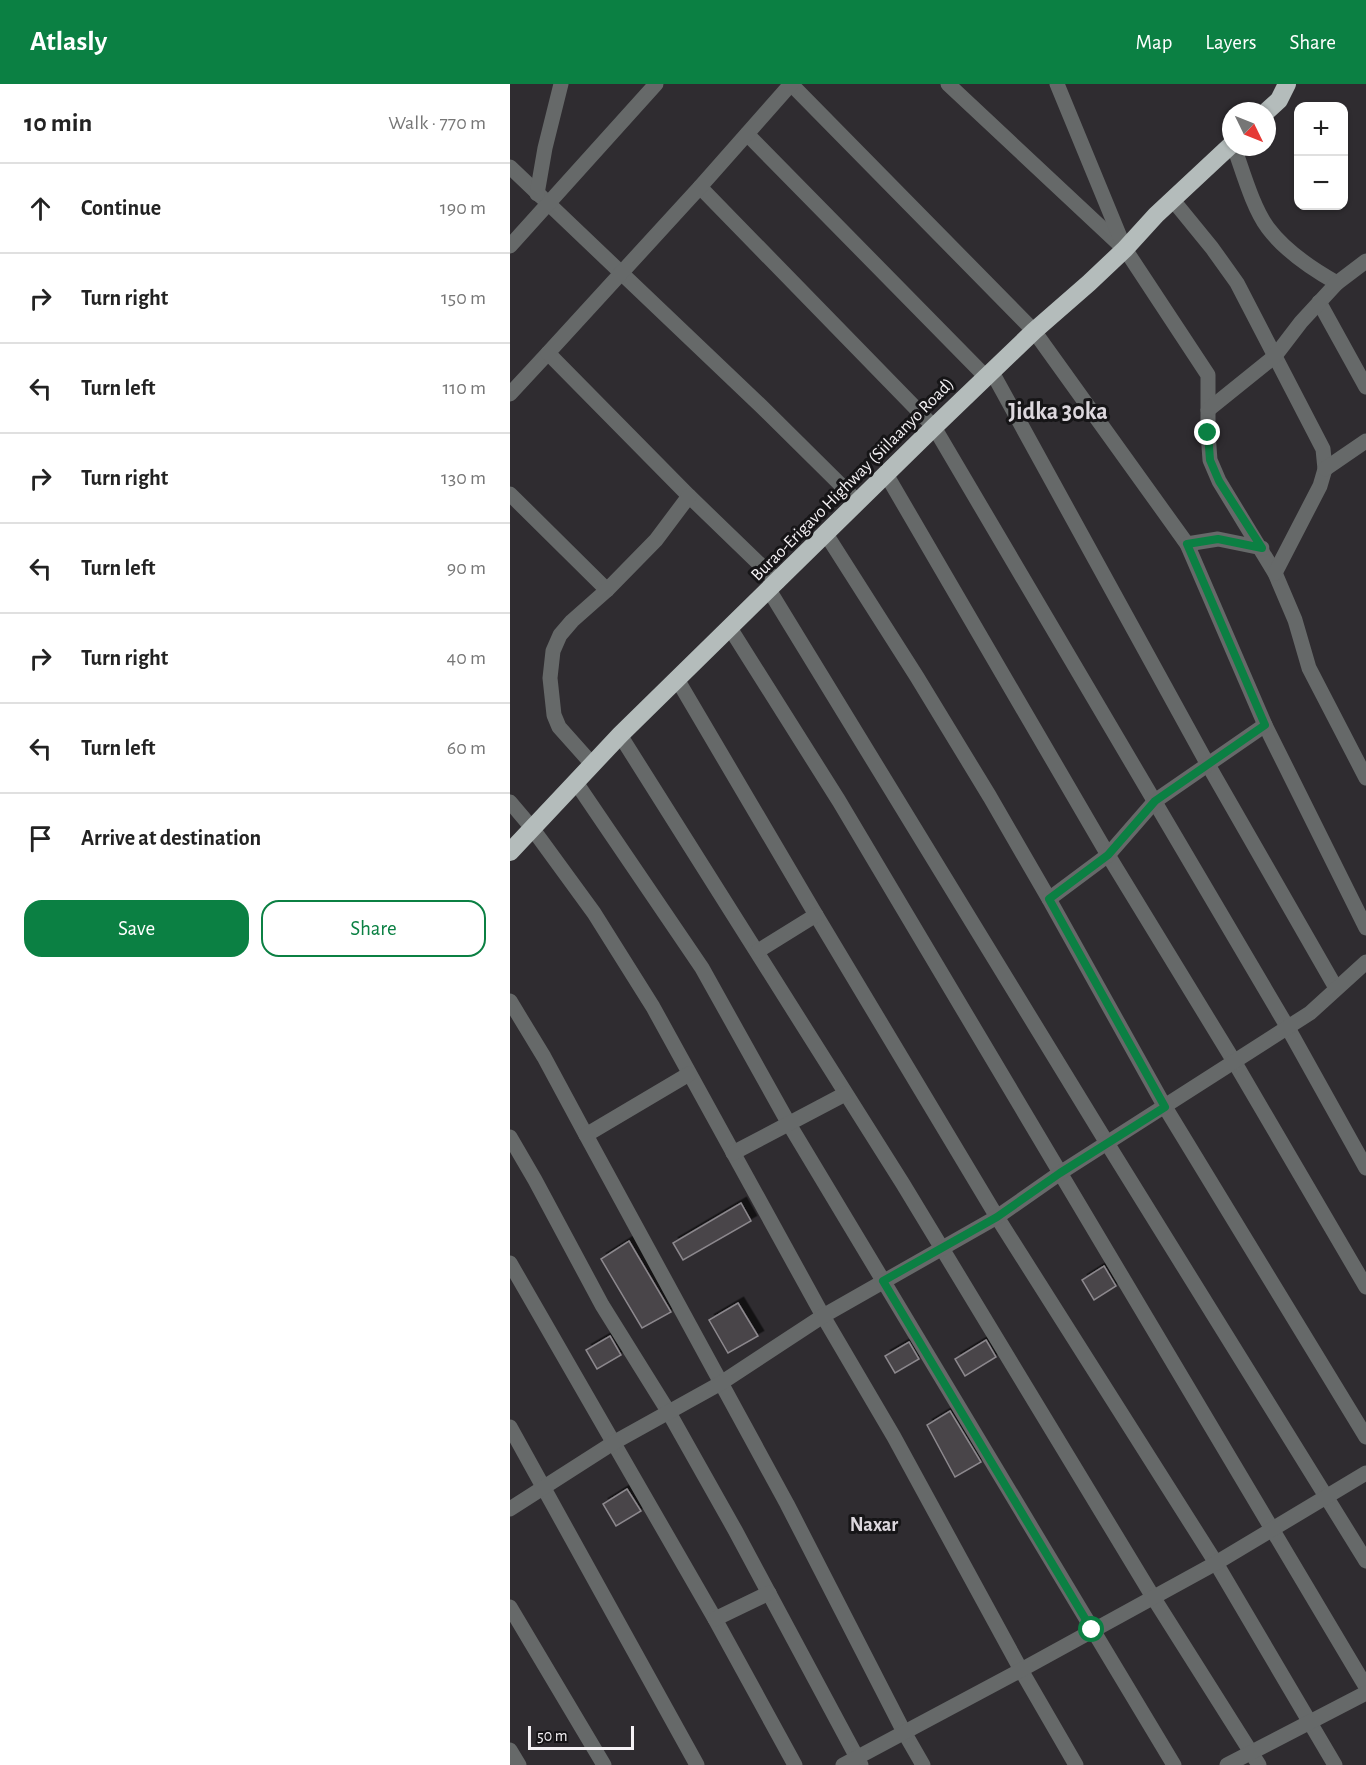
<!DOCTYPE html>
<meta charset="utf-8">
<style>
body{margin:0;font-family:"Alegreya Sans",sans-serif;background:#f2f2f2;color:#222}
.controls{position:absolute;right:18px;top:18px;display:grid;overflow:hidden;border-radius:12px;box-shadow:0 2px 4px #0004}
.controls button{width:54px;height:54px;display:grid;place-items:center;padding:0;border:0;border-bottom:2px solid #e0e0e0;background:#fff;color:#222;font:30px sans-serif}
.compass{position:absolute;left:712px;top:18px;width:54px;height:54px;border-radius:50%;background:#fff;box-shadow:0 2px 4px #0004;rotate:133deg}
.scale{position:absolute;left:18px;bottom:15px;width:106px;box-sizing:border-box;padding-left:6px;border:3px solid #f5f2f5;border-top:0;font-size:16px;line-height:21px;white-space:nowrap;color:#f5f2f5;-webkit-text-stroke:4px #161517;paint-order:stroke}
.stop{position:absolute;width:18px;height:18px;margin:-14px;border:4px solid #0b8043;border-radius:50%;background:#fff}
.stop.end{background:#0b8043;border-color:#fff;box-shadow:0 2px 6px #0008}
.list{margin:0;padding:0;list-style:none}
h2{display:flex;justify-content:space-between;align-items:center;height:78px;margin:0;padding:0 24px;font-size:26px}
h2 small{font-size:20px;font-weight:400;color:#767676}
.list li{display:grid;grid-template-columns:39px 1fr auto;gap:18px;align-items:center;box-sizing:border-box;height:90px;padding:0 24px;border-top:2px solid #e0e0e0}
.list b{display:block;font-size:22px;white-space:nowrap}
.list em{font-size:20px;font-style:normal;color:#767676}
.actions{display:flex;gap:12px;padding:18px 24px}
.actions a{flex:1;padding:14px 0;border:2px solid #0b8043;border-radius:18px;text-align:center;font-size:21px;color:#0b8043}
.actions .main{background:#0b8043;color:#fff}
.icon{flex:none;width:33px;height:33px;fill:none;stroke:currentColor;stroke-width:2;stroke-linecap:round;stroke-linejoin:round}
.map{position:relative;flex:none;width:856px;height:1681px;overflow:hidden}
header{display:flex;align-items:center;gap:36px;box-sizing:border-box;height:84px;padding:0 30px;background:#0b8043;color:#fff}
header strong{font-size:28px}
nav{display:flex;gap:33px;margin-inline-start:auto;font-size:21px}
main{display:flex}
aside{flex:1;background:#fff}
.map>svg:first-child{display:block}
.building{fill:#484449;stroke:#8c888d;stroke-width:1.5;filter:url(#shadow)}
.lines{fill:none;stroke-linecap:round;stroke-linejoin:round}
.minor{stroke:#666969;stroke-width:15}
.highway{stroke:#b4bcbb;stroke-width:18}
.route{stroke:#0b8043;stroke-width:8}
.labels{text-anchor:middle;stroke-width:6;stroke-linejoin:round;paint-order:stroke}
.street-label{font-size:18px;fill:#f5f2f5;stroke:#161517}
.neighbourhood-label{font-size:20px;font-weight:bold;fill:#ddd8de;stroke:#161517}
.district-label{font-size:24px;font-weight:bold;fill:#ddd8de;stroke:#161517}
</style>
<header>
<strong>Atlasly</strong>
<nav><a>Map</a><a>Layers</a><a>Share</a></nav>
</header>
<main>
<aside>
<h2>10 min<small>Walk · 770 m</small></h2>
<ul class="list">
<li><svg class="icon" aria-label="ahead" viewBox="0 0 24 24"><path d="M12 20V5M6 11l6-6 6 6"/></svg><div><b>Continue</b></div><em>190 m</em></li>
<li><svg class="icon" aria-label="right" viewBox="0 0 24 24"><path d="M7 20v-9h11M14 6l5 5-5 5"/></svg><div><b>Turn right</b></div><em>150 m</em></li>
<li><svg class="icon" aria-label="left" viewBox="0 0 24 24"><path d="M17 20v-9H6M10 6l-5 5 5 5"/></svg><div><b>Turn left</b></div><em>110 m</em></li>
<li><svg class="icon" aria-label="right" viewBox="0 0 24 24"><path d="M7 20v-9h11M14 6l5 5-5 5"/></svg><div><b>Turn right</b></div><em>130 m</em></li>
<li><svg class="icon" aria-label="left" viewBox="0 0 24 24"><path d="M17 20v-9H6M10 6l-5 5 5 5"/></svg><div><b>Turn left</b></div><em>90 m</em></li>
<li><svg class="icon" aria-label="right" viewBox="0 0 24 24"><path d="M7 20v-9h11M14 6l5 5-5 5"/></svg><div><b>Turn right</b></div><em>40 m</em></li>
<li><svg class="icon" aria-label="left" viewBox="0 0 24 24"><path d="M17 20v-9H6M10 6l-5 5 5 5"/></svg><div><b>Turn left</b></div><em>60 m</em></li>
<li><svg class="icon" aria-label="arrive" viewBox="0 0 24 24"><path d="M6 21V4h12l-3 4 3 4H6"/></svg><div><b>Arrive at destination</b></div></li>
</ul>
<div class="actions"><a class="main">Save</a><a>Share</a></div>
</aside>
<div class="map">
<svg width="856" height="1681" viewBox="0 0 856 1681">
<defs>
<filter id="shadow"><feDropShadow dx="5.5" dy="-5.5" stdDeviation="0" flood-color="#0009"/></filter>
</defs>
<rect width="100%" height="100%" fill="#2f2c30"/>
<g class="building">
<polygon points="231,1119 241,1137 173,1176 163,1159"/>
<polygon points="119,1157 161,1228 132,1244 91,1175"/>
<polygon points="594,1182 606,1202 584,1216 572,1196"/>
<polygon points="228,1219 248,1252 218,1269 199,1236"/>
<polygon points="100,1252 111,1271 87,1285 76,1266"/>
<polygon points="476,1256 486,1273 455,1292 445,1275"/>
<polygon points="399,1258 409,1275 385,1289 375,1272"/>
<polygon points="440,1327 471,1378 445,1393 417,1341"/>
<polygon points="117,1405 131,1427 106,1442 93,1420"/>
</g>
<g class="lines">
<g class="minor">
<polyline points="281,0 524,247 677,460 755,641 856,844"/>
<polyline points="438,0 610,161"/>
<polyline points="547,0 615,165 698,291 698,349 700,376 709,397 765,489 785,536 799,584 856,694"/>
<polyline points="237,50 476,293"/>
<path d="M724,63C733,88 743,124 758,144C776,168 802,185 827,199"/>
<polyline points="0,83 251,322 348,418"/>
<polyline points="190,103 424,343 778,944 856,1084"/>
<polyline points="27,110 35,64 51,0"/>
<polyline points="662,115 702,164 727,199 813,365 815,385 810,402 765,489"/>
<polyline points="0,162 146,0"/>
<polyline points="809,218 856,303"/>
<polyline points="482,288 697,679 826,904"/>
<polyline points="0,310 38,269"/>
<polyline points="698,326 765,272 791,238 827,199 856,177"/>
<polyline points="815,385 856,357"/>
<polyline points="376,390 598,771 725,979 856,1203"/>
<polyline points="0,410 97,506"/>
<polyline points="316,450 407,593 480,713 539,815 655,1023 856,1353"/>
<polyline points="677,460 708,455 752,464"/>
<polyline points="268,498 179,412 38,269 190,103 281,0"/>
<polyline points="259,506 597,1059 856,1477"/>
<polyline points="220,544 329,717 856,1603"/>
<polyline points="167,595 306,831 487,1133 706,1479 825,1681"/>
<polyline points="110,651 393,1100 643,1513 749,1681"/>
<polyline points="82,680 49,643 44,631 40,594 43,567 50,551 62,537 97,506 146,456 179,412"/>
<polyline points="65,697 192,884 279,1040 664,1681"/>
<polyline points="0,718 22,744 84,829 143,923 313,1232 384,1353 511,1586 566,1681"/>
<polyline points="539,815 598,771 645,717 755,641"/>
<polyline points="248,867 306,831"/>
<polyline points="0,917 34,973 76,1051"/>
<polyline points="179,990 76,1051 277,1420 394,1648 413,1681"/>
<polyline points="0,1053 25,1096 92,1221 158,1327 225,1446 351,1681"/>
<polyline points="223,1069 335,1010"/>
<polyline points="0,1179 205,1535 285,1681"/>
<polyline points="0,1343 187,1681"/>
<polyline points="0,1425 103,1359 211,1299 313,1232 487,1133 550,1089 800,929 856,878"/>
<polyline points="0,1523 94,1681"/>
<polyline points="205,1535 259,1509"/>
<polyline points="0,1666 9,1681"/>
<polyline points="333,1681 511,1586 706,1479 856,1389"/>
<polyline points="717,1681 856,1609"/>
</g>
<g class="highway">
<polyline points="757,27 769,16 777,0"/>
<polyline points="0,768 110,651 424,343 524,247 579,199 615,165 646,131 721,61"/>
</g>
</g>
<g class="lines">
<polyline class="route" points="582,1546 373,1197 487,1133 550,1089 655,1023 539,815 598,771 645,717 755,641 677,460 708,455 752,464 709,397 700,376 698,349"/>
</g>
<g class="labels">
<g class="street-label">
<text transform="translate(342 395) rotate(-45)" y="6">Burao-Erigavo Highway (Siilaanyo Road)</text>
</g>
<g class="neighbourhood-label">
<text x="364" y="1447">Naxar</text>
</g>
<g class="district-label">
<text x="548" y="335">Jidka 30ka</text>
</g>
</g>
</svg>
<div class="controls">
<button>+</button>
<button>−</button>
</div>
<svg class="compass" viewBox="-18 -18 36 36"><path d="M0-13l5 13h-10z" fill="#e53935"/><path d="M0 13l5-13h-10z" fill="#767676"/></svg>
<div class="scale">50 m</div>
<div class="stop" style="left:582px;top:1546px"></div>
<div class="stop end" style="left:698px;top:349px"></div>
</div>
</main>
